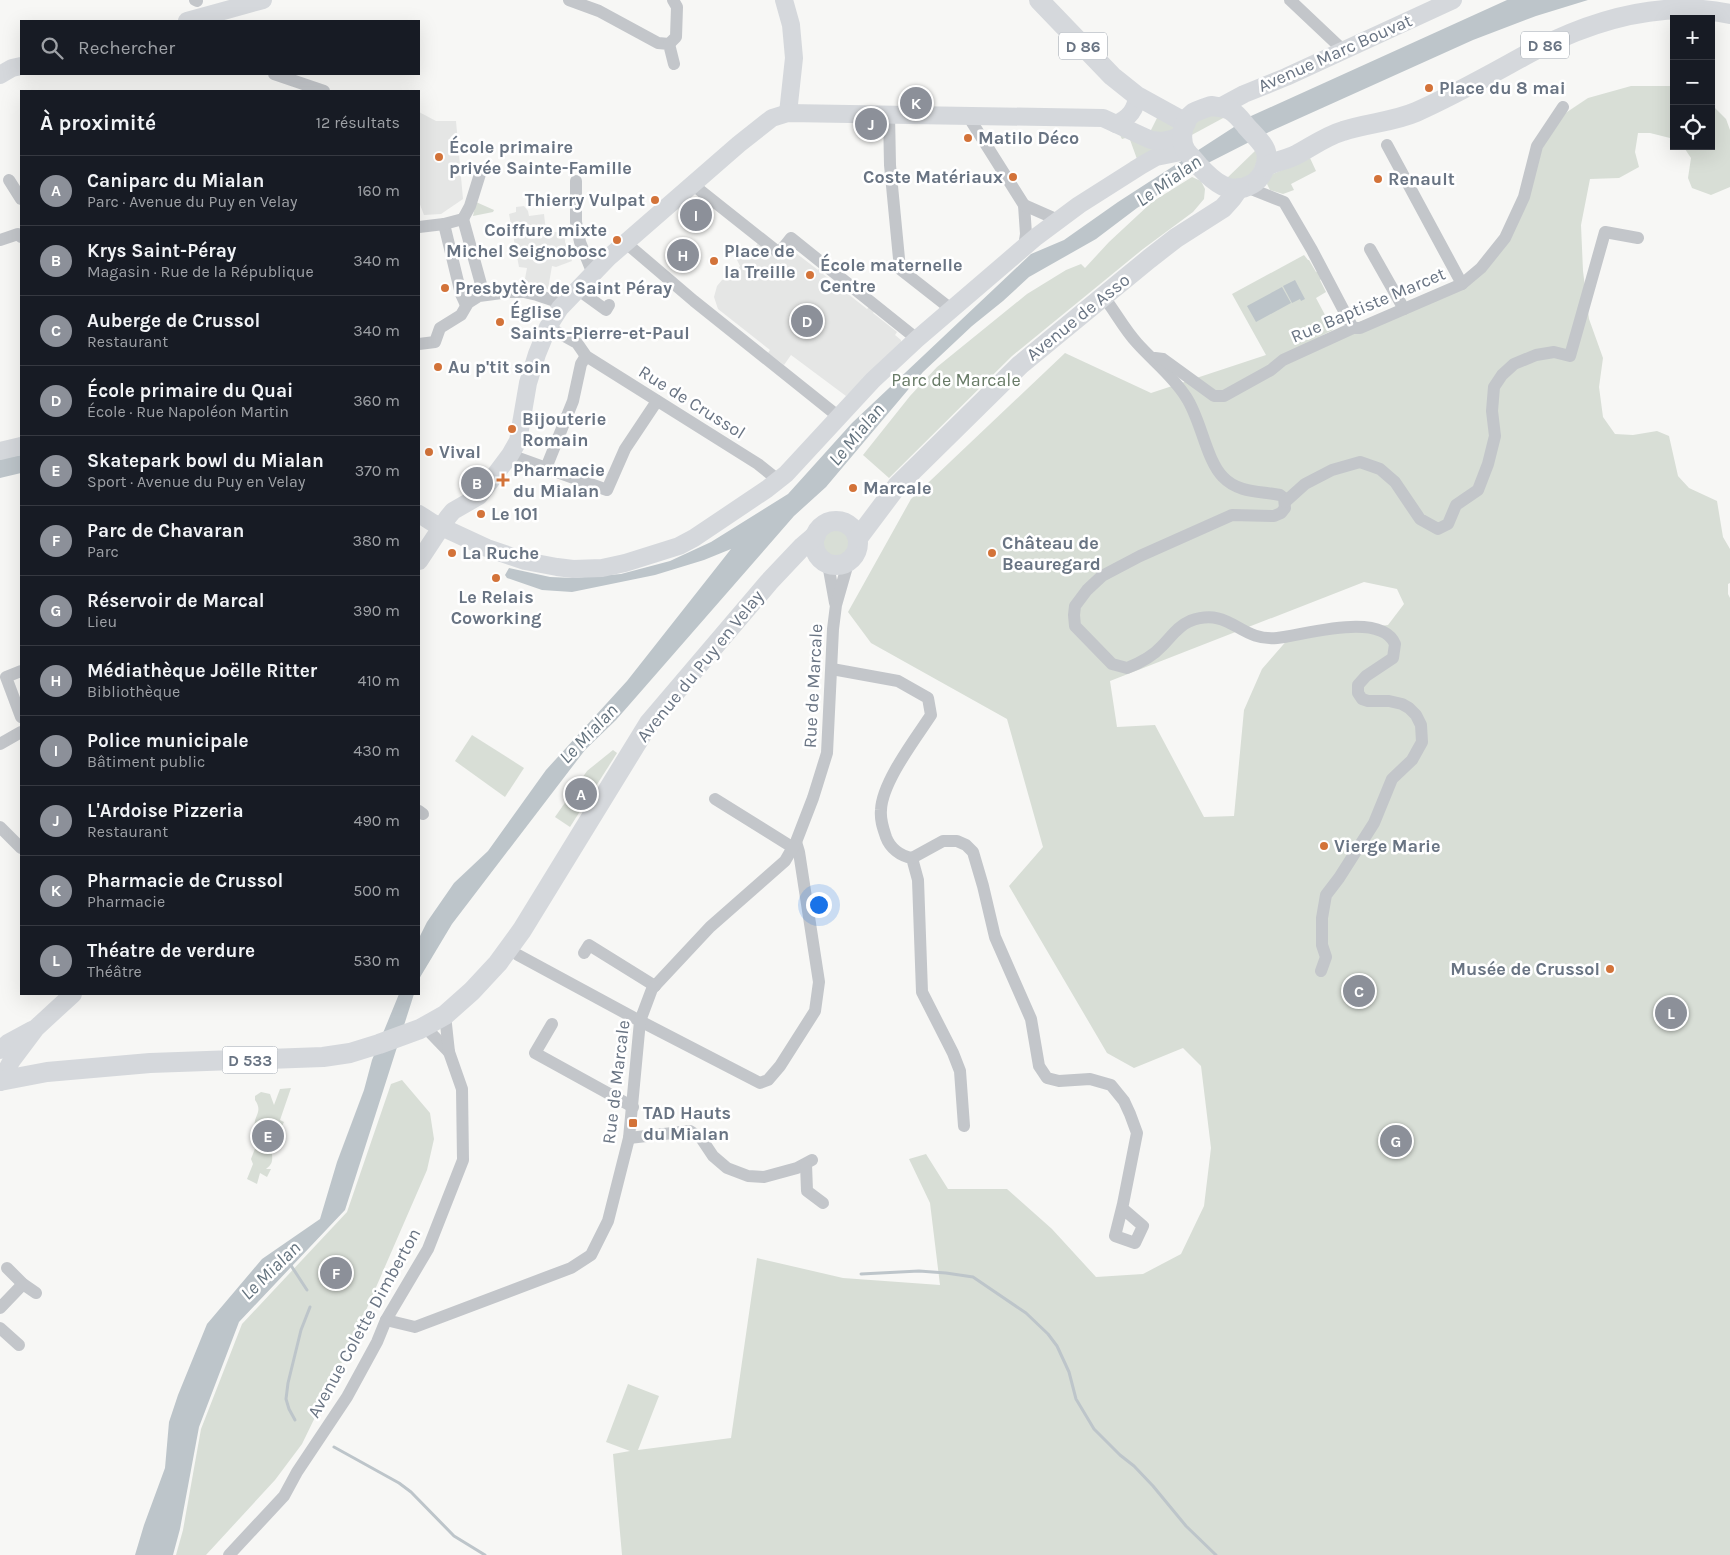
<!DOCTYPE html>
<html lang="fr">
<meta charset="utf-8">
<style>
body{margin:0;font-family:Karla,sans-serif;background:#242831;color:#f1f3f6}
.controls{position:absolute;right:15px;top:15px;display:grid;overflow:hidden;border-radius:0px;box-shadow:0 5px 20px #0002}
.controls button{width:45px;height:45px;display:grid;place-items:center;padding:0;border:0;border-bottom:1px solid #363941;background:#171b24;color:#f1f3f6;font:25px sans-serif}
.you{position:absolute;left:818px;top:904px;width:18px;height:18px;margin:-12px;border:4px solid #fff;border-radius:50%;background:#1a73e8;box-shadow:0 0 0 8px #1a73e833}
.badge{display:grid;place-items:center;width:32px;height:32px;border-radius:50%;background:#8c9099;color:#fff;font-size:16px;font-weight:700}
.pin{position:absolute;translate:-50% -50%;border:2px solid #fff;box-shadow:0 1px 5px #0006}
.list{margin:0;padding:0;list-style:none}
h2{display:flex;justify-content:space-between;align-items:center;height:65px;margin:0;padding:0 20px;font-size:21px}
h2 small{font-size:16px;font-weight:400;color:#9ea1a6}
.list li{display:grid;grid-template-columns:32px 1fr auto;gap:15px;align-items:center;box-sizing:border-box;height:70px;padding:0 20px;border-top:1px solid #363941}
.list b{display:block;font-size:19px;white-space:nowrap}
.list p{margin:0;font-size:16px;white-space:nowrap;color:#9ea1a6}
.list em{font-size:16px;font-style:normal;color:#9ea1a6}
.icon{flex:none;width:28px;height:28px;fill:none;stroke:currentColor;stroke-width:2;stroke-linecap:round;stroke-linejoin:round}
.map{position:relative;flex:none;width:1730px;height:1555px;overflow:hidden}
.search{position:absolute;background:#171b24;box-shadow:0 5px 20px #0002;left:20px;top:20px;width:400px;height:55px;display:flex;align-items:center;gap:12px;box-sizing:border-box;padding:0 18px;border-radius:0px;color:#9ea1a6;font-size:19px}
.panel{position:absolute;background:#171b24;box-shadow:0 5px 20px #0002;left:20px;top:90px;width:400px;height:905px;border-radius:0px}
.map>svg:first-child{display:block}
.built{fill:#e5e6e5}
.green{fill:#d8ded6;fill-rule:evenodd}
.water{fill:#bdc5ca}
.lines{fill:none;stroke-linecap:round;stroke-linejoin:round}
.stream{stroke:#bdc5ca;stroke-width:3}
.street{stroke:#c3c6ca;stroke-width:12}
.secondary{stroke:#d5d8dc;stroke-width:18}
.primary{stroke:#d5d8dc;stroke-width:20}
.poi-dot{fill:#d37339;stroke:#fff;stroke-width:2}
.labels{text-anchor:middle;stroke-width:5;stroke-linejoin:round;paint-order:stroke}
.shield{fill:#fff;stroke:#969ea8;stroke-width:1}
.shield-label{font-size:16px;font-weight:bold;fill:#697483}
.street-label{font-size:18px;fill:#697483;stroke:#fff}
.poi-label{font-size:18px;font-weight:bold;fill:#697483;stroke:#fff;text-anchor:start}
.park-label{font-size:18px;fill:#687b67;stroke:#fff}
.water-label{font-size:19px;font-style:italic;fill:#65747f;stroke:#fff}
</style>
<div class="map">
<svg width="1730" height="1555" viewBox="0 0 1730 1555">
<rect width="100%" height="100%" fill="#f7f7f5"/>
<g class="built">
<polygon points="419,112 436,121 456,121 463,199 441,214 424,215 419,202"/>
<polygon points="524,206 528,211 529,216 544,214 546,232 566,232 565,242 572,261 556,267 552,266 548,289 524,284 527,268 519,267 509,214 516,212 516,207"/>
<polygon points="758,243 778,260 787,250 790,253 792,250 818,270 820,267 826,271 823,274 843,290 846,287 850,290 848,294 867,309 870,306 875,310 873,313 897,332 895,335 901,340 901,343 846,396 791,355 784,365 768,353 770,350 718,309 714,297 717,286 722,280 733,276 740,266 735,256 737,250 743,247 752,251"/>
</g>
<g class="green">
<path d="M1631,86H1674V139L1650,133H1638L1635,152L1639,167L1619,178L1590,179L1581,225L1583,271L1589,319L1603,358L1599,387L1603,417L1615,434L1633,435L1657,431L1669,436L1678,476L1689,488L1717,501L1723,537L1730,549V583L1728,584V594L1730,598V1555H622L613,1454L630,1451L606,1442L628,1384L659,1396L638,1450L731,1438L757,1258L843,1278L940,1285L930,1203L909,1159L926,1154L948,1189H1007L1052,1229L1096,1277L1143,1274L1181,1254L1204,1206L1211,1148L1201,1066L1183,1048L1134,1068L1107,1053L1009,886L1043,847L1007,719L871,643L848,612L911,499L1065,353L1151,393L1266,355L1232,294L1304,255L1308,260H1309L1316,272L1319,271L1323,278L1320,280L1326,292L1316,298L1333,330L1319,337L1462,284L1505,238L1552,122L1588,98ZM1364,582L1397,589L1404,604L1388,625L1289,638L1262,669L1244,710L1234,816L1204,817L1155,725L1117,727L1110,681Z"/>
<polygon points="1711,104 1726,119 1730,130 1730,187 1711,195 1692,188 1688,178 1691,158 1683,146 1711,146"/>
<polygon points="1159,114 1171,121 1176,132 1149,134"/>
<polygon points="1200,114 1225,117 1188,137"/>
<polygon points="1119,133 1159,146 1131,164 1130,162 1137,159 1129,137 1122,139"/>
<polygon points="1257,149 1259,156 1250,179 1224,181"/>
<polygon points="1310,158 1316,171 1291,184 1294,190 1283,194 1270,190 1267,184 1268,176"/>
<polygon points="1192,177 1201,181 1205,189 1204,199 1193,212 1143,249 1012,356 889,478 863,455 910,396 937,367 1027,294 1066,270 1081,264 1085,268 1109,242 1152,202"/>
<polygon points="476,202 494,210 493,212 473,216"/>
<circle cx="836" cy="543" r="15"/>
<polygon points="472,735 524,768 505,797 455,761"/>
<polygon points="613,750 617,753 570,827 555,817 587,771"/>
<polygon points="402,1080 430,1113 434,1139 427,1170 357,1331 302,1444 275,1480 206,1555 176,1555 183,1530 201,1429 242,1324 347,1212 391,1084"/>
<path d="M291,1088L280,1120L284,1122L280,1130L277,1129L272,1135C274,1141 272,1145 272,1151C272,1160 274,1163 266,1169H271L267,1177L260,1173L257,1184L247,1179L253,1164L251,1159L256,1146L262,1144L263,1133L257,1131C249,1118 265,1114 255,1100V1096L261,1092L270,1094L274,1105L280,1089Z"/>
</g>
<g class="water">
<polygon points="1507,0 1588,0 1536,16 1473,40 1269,132 1208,163 1137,208 1096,239 1029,277 1003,301 972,326 923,372 826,487 794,516 616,720 585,750 452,924 419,979 419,938 427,922 454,883 488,851 546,770 627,681 731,549 704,560 655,575 572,592 542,590 507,578 505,575 509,568 550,577 573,578 621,574 670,561 711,542 788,494 852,423 1031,254 1064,240 1118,202 1251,116"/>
<polygon points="1295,280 1305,299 1301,301 1300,299 1292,303 1283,286"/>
<polygon points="1282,287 1291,303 1256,322 1247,306"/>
<polygon points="21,455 21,473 0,478 0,459"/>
<polygon points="399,994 414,994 345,1210 239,1322 199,1427 180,1529 173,1555 135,1555 144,1525 165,1468 169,1422 178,1395 207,1324 262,1259 320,1219 337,1162 364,1090 372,1060"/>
</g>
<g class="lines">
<g class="stream">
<polyline points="290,1264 307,1290"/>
<polyline points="861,1274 919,1271 946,1273 973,1277 1026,1313 1048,1334 1057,1346 1069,1372 1076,1399 1094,1429 1120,1455 1134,1466 1153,1486 1186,1526 1216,1555"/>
<polyline points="295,1420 289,1409 286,1399 288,1383 301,1330 310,1307"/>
<polyline points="334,1447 399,1483 411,1492 454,1536 485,1555"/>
</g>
<g class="street">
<polyline points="195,0 197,1"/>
<polyline points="569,0 599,11 658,43 669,44 674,64"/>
<polyline points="1290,0 1343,50"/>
<polyline points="669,44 676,37 677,7 673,0"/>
<polyline points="274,74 324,91"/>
<polyline points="889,114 890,165 900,269 951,309"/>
<polyline points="968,116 1024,205 1026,234 1024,247"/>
<polyline points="1387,145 1462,284"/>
<polyline points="9,180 21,199"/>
<polyline points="576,181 576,222 580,242 593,274"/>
<polyline points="692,184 779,253 791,238 917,339"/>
<polyline points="1246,187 1284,202 1312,250 1353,328"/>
<polyline points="1024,205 1058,220"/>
<polyline points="463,219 484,295"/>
<polyline points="463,219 470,206 480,174"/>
<polyline points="444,224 461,294 466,305"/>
<polyline points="419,227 444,224 463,219"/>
<polyline points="0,240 18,234 21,237"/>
<polyline points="626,243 694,301 839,417"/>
<polyline points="1370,249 1404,309"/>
<polyline points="577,289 606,310 609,305"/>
<path d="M1103,296C1115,311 1124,329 1137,343C1153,361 1173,376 1186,397C1201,419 1206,460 1223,477C1238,493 1260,491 1280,495L1284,498L1285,508L1281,513L1274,516L1232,515L1140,556L1102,576L1087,590L1075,606L1074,615L1075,626L1112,664L1127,668C1140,663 1152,657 1162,646C1171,637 1178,626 1190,621C1231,606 1239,642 1277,638C1305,635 1381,611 1395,644L1393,658L1366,676L1358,685V693L1362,699L1368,701H1389L1402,704L1409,708L1416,715L1421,725L1422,742L1412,760L1392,779L1374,823L1339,878L1326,895L1322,918V945L1326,957L1321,971"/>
<polyline points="548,327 577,343 586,356 758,464 778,480"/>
<polyline points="419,344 435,342 440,328 461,315 468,303 479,296 510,292 524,292 537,295 564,304"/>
<polyline points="1155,358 1163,359 1214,396 1224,396 1271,370 1283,360 1353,328 1360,328 1462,284 1481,268 1505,238 1524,197 1537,146 1563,107"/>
<polyline points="510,455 607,490 625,449 657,401"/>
<polyline points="546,468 573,401 581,364 586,356"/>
<polyline points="1285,502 1305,484 1332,470 1360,462 1380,469 1395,482 1420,519 1438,529 1448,524 1456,505 1478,490 1488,464 1495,436 1492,411 1494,387 1502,375 1514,364 1536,355 1554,352 1570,356 1605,232 1638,238"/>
<polyline points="828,564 835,603"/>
<path d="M832,669L898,681L928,698L931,715C916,738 882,782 881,810C880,820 883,828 886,837C890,848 900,856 912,858L918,880L922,992L953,1053L960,1071L964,1126"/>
<polyline points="21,671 6,677 21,717"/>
<polyline points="0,744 21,732"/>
<polyline points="715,799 792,847"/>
<polyline points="419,811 423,814"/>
<polyline points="0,827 21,848"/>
<polyline points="912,858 943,841 957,841 966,845 973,852 983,886 995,937 1031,1019 1039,1066 1047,1078 1059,1081 1090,1079 1111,1085 1124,1101 1130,1114 1137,1133 1123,1204 1115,1236 1135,1243 1143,1226 1122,1208"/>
<polyline points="584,953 589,945 655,986"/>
<polyline points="518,955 640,1021 760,1083 768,1080 780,1066 815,1011 819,982 799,852 796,842"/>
<polyline points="552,1024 535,1053 633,1107"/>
<polyline points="425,1027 449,1052"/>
<polyline points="629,1138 690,1131 701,1138 713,1156 727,1168 748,1176 764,1177 797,1168 812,1160"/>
<polyline points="806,1164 807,1191 823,1203"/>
<polyline points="7,1268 23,1284 36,1293"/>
<polyline points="0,1308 23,1284"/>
<polyline points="386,1320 415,1327 571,1268 591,1255 608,1221 629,1138 640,1021 652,989 710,927 785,861 796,842 813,798 827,753 833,629 836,605 848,563"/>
<polyline points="0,1328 19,1345"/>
<polyline points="229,1555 284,1496 297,1472 347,1397 377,1342 386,1320 428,1249 463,1160 462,1089 449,1052 445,1015"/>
</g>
<g class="secondary">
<polyline points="784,0 791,25 794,58 788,113"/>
<polyline points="187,21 263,0"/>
<polyline points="0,75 12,68 21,66"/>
<polyline points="1220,107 1244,94 1286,77 1453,0"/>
<path d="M1116,124C1129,118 1136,110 1137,96"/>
<polyline points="0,451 21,446"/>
<polyline points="419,514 433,523 487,548 525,561 557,567 573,569 602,568 625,563 679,546 694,538 767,489 786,474 873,380 917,339 1036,237 1079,205 1142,165 1156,157 1186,151"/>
<polyline points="419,561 448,517 453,511 479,496 486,487 510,455 518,441 528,383 537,354 548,327 560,308 608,258 739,144 772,118 788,113 1103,118 1151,140 1162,141 1171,139 1177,137 1182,132"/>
<polyline points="0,1050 8,1043 32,1030"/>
<polyline points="0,1082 12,1060 36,1028 73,994"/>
</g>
<g class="primary">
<polyline points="1039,0 1112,76 1137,96 1186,123"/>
<path d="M1211,106C1218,107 1224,107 1230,110C1237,114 1242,121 1246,126C1252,133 1260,140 1264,147C1271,159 1263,178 1252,184C1230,197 1213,181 1199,166C1195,161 1190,156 1186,151C1179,140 1182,121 1193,113C1199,110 1205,108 1211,106Z"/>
<path d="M1265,167C1275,161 1286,160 1296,155C1311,147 1326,136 1343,131C1367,123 1393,122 1416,112C1457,94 1498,70 1537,49C1596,19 1664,0 1730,14"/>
<circle cx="836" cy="543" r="22"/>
<polyline points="858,538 897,486 1020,365 1149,259 1176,238 1223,208 1232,198 1239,188"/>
<polyline points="0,1081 47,1072 150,1063 323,1057 350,1053 379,1044 420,1029 445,1015 472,991 498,963 522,930 649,723 769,582 802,547 816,535"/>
</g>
</g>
<g class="poi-dot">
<circle cx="1429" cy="88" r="5"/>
<circle cx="968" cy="138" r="5"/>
<circle cx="439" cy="157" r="5"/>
<circle cx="1013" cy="177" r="5"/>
<circle cx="1378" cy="179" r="5"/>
<circle cx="655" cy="200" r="5"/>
<circle cx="617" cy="240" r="5"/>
<circle cx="714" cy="261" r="5"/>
<circle cx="810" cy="275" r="5"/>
<circle cx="445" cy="288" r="5"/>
<circle cx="500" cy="322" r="5"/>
<circle cx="438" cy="367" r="5"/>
<circle cx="512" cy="429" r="5"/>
<circle cx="429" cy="452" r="5"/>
<path d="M500.5 472.5h5v5h5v5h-5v5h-5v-5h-5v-5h5z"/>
<circle cx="853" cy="488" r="5"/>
<circle cx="481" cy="514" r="5"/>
<circle cx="452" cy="553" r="5"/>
<circle cx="992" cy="553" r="5"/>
<circle cx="496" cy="578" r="5"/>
<circle cx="1324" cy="846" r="5"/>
<circle cx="1610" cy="969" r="5"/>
<rect x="628" y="1118" width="10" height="10" rx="2.5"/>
</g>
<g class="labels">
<g class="shield">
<rect x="1521" y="31.5" width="48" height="27" rx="4"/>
<rect x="1059" y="32.5" width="48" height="27" rx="4"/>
<rect x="222.5" y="1046.5" width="55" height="27" rx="4"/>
</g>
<g class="shield-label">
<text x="1545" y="51">D 86</text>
<text x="1083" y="52">D 86</text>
<text x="250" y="1066">D 533</text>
</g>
<g class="street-label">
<text transform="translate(1335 53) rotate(-24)" y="6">Avenue Marc Bouvat</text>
<text transform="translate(1368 305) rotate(-23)" y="6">Rue Baptiste Marcet</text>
<text transform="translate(1078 317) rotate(-39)" y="6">Avenue de Asso</text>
<text transform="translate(692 402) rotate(32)" y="6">Rue de Crussol</text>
<text transform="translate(700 666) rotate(-51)" y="6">Avenue du Puy en Velay</text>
<text transform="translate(813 686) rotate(-87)" y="6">Rue de Marcale</text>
<text transform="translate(616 1082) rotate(-83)" y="6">Rue de Marcale</text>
<text transform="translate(364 1323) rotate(-61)" y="6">Avenue Colette Dimberton</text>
</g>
<g class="poi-label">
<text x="1439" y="94">Place du 8 mai</text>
<text x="978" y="144">Matilo Déco</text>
<text x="449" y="153">École primaire<tspan x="449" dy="21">privée Sainte-Famille</tspan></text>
<text x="1003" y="183" text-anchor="end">Coste Matériaux</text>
<text x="1388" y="185">Renault</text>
<text x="645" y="206" text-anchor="end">Thierry Vulpat</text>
<text x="607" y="236" text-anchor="end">Coiffure mixte<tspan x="607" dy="21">Michel Seignobosc</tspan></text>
<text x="724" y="257">Place de<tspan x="724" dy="21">la Treille</tspan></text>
<text x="820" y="271">École maternelle<tspan x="820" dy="21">Centre</tspan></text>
<text x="455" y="294">Presbytère de Saint Péray</text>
<text x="510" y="318">Église<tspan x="510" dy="21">Saints-Pierre-et-Paul</tspan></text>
<text x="448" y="373">Au p'tit soin</text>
<text x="522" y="425">Bijouterie<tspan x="522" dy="21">Romain</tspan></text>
<text x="439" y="458">Vival</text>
<text x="513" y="476">Pharmacie<tspan x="513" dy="21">du Mialan</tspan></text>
<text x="863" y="494">Marcale</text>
<text x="491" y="520">Le 101</text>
<text x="1002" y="549">Château de<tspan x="1002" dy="21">Beauregard</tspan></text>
<text x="462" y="559">La Ruche</text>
<text x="496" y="603" text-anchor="middle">Le Relais<tspan x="496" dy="21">Coworking</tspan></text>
<text x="1334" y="852">Vierge Marie</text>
<text x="1600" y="975" text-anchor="end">Musée de Crussol</text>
<text x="643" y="1119">TAD Hauts<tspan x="643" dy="21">du Mialan</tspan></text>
</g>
<g class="park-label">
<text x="956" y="386">Parc de Marcale</text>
</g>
<g class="water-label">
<text transform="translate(1168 180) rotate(-35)" y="7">Le Mialan</text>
<text transform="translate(856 434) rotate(-50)" y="7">Le Mialan</text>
<text transform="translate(588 733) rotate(-46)" y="7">Le Mialan</text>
<text transform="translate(270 1270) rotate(-44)" y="7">Le Mialan</text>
</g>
</g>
</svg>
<div class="controls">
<button>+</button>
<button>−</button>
<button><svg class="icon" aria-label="locate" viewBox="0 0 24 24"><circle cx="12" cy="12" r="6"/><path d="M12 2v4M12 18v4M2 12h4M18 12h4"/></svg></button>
</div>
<div class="you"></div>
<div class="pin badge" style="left:581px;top:794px">A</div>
<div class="pin badge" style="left:477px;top:483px">B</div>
<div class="pin badge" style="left:1359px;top:991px">C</div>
<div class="pin badge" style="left:807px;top:321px">D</div>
<div class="pin badge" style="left:268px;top:1136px">E</div>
<div class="pin badge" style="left:336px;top:1273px">F</div>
<div class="pin badge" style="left:1396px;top:1141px">G</div>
<div class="pin badge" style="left:683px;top:255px">H</div>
<div class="pin badge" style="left:696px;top:215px">I</div>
<div class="pin badge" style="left:871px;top:124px">J</div>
<div class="pin badge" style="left:916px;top:103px">K</div>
<div class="pin badge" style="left:1671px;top:1013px">L</div>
<div class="search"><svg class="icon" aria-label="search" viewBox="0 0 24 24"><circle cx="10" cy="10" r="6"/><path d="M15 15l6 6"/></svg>Rechercher</div>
<section class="panel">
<h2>À proximité<small>12 résultats</small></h2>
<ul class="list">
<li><span class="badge">A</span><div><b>Caniparc du Mialan</b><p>Parc · Avenue du Puy en Velay</p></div><em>160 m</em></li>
<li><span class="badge">B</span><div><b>Krys Saint-Péray</b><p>Magasin · Rue de la République</p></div><em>340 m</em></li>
<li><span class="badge">C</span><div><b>Auberge de Crussol</b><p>Restaurant</p></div><em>340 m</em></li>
<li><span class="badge">D</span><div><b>École primaire du Quai</b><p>École · Rue Napoléon Martin</p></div><em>360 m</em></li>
<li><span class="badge">E</span><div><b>Skatepark bowl du Mialan</b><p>Sport · Avenue du Puy en Velay</p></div><em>370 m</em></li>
<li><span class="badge">F</span><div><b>Parc de Chavaran</b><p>Parc</p></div><em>380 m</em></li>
<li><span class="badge">G</span><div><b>Réservoir de Marcal</b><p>Lieu</p></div><em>390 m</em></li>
<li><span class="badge">H</span><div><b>Médiathèque Joëlle Ritter</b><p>Bibliothèque</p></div><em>410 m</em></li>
<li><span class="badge">I</span><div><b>Police municipale</b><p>Bâtiment public</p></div><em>430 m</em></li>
<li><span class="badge">J</span><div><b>L'Ardoise Pizzeria</b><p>Restaurant</p></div><em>490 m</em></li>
<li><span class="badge">K</span><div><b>Pharmacie de Crussol</b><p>Pharmacie</p></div><em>500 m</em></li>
<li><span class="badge">L</span><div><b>Théatre de verdure</b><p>Théâtre</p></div><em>530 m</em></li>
</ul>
</section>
</div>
